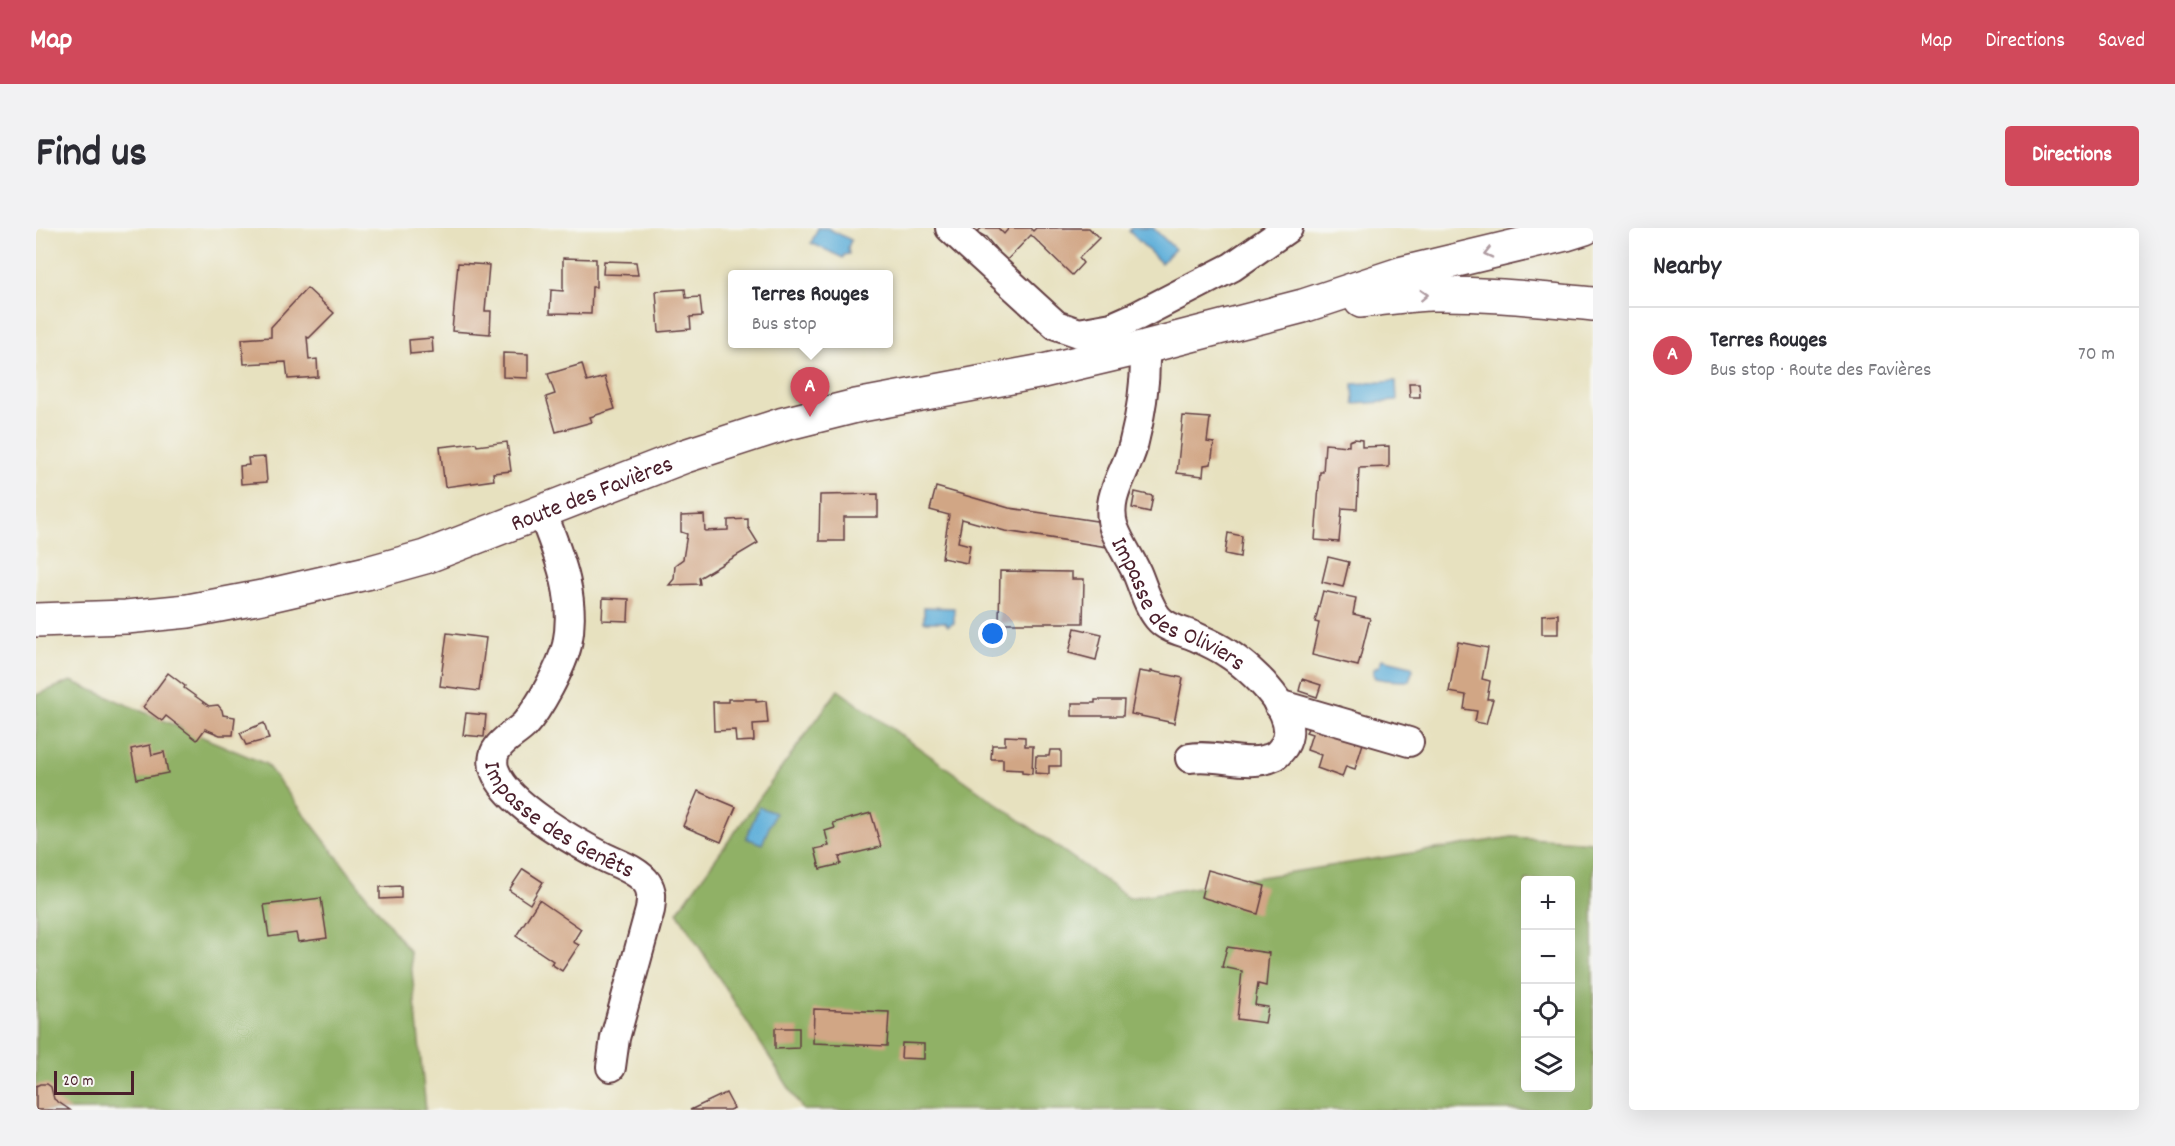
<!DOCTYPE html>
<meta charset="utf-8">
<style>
body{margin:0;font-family:Dekko,sans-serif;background:#f2f2f3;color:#2b2b33}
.controls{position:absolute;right:18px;bottom:18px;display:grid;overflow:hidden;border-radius:6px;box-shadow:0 6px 24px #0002}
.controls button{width:54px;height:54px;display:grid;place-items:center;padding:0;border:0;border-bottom:2px solid #e1e1e2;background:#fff;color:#2b2b33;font:30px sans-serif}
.scale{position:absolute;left:18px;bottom:15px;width:80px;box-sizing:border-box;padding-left:6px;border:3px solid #4a1f2b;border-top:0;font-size:16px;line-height:21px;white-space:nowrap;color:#4a1f2b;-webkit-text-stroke:4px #f6f6f2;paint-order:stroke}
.you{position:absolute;left:957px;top:406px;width:21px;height:21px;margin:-15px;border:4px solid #fff;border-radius:50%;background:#1a73e8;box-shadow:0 0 0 9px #1a73e833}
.badge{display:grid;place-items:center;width:39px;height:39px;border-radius:50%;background:#d1495b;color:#fff;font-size:20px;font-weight:700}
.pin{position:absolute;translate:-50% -50px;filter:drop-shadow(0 2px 3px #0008)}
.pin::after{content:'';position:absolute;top:32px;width:21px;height:18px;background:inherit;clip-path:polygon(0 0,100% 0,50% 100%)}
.popup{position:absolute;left:692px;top:42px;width:165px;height:78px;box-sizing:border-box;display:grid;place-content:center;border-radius:6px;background:#fff;filter:drop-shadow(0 2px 4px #0005);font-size:20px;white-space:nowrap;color:#7c7c81}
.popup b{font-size:22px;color:#2b2b33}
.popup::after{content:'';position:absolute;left:50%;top:100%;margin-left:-12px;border:12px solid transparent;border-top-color:#fff}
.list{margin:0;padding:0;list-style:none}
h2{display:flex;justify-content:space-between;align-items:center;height:78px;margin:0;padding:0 24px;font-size:26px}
h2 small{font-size:20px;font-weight:400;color:#7c7c81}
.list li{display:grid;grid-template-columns:39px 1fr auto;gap:18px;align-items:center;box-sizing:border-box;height:96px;padding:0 24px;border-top:2px solid #e1e1e2}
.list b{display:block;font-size:22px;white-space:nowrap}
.list p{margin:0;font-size:20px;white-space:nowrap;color:#7c7c81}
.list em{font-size:20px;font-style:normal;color:#7c7c81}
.icon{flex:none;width:33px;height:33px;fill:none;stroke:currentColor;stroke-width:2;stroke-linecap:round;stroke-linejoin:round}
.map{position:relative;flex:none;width:1557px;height:882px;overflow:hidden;border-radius:6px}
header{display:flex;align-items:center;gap:36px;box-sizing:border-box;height:84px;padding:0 30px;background:#d1495b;color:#fff}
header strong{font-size:28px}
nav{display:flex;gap:33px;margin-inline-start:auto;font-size:21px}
.intro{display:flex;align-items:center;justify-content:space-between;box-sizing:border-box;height:144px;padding:0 36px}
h1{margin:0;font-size:42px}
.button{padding:15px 27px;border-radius:6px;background:#d1495b;color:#fff;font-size:21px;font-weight:700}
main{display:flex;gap:36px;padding:0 36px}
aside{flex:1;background:#fff;border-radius:6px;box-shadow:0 6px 24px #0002}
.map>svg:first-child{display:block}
.forest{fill:#90b166;stroke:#6d6848;stroke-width:1.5;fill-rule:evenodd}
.water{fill:#5eafd9;stroke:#546782;stroke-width:1.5}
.building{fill:#d1a685}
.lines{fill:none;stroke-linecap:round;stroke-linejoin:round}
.minor-casing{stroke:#623c41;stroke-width:32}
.major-casing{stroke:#623c41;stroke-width:36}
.minor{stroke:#fff;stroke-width:28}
.major{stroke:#fff;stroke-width:33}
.oneway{stroke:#ae9aa0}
.labels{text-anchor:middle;stroke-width:6;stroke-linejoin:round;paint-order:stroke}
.street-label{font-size:24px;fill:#4a1f2b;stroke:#f6f6f2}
</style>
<header>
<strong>Map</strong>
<nav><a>Map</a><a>Directions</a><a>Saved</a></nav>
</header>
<div class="intro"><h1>Find us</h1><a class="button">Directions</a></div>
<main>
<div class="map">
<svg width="1557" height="882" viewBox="0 0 1557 882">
<rect width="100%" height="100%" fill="#f6f6f2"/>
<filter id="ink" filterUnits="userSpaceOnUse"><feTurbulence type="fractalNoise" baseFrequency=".0167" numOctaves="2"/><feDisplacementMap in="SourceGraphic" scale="12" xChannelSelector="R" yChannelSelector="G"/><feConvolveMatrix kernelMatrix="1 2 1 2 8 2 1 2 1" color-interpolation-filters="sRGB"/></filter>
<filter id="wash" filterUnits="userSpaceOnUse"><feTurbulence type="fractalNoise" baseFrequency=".008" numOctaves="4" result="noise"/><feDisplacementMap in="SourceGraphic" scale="24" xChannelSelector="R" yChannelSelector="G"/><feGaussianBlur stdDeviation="1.35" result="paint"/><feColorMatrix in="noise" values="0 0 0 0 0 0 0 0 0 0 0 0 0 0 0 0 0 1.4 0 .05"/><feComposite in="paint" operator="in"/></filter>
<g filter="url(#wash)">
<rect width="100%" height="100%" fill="#e7e1bf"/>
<g class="forest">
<polygon points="35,453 230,536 374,724 390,882 0,882 0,467"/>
<path d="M802,462L1093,670L1476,609L1557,614V882H767L641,684ZM1490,652H1534V860H1490Z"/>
</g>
<g class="water">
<polygon points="782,0 791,0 815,12 812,19 813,26 808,27 807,30 775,15"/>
<polygon points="1096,0 1117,0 1139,21 1125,35 1093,3"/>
<polygon points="1360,153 1361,173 1318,176 1317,156"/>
<polygon points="888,379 918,380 918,395 912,398 909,394 888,394"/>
<path d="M1346,431L1375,438L1377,441L1373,453C1362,453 1351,453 1339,450L1337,446L1338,441L1343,438Z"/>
<polygon points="723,579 739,585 726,616 710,610"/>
</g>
<g id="blocks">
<g class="building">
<polygon points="946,0 962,0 968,6 973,0 994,0 997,3 1000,0 1053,0 1063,10 1043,30 1047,35 1036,47 995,7 970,33 950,9 941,4"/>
<polygon points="527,30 560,31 560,59 556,59 555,86 514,85 515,62 527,63"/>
<polygon points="568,33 600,34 602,47 567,46"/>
<polygon points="422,35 453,37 449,83 455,83 454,106 416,103"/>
<polygon points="271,60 298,85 273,110 271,109 273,132 281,131 282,149 252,151 250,134 208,136 206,111 235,109 235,99"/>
<polygon points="649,61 650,70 664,69 666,88 654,89 655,101 623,104 620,63"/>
<polygon points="396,110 397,124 374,126 373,112"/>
<polygon points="467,125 492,126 492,150 467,149"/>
<polygon points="546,136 551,154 569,149 579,181 554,189 556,194 520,204 510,169 519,166 512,146"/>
<polygon points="1373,155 1383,155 1384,169 1374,169"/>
<polygon points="1147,188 1174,190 1171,214 1178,215 1175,236 1168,237 1167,248 1141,245"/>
<polygon points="1318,211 1326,212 1326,219 1353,218 1353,239 1323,240 1321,281 1306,280 1303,314 1279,312 1284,244 1287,244 1289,216 1313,218 1313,213"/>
<polygon points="471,214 475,243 457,245 458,252 409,259 404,219 440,215 441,218"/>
<polygon points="229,229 231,254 205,256 204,238 213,237 212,230"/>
<polygon points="900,259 973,280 1067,294 1078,320 969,303 926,291 922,314 934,317 931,335 906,330 913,287 894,282"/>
<polygon points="1099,264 1117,268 1114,284 1096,280"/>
<polygon points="842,266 842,289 808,289 808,313 783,313 784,267"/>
<polygon points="668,287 669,303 692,302 692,292 712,291 712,299 722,315 663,350 664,356 633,357 638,351 639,337 647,331 651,306 645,304 645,288"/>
<polygon points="1192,305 1206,308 1204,329 1189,326"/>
<polygon points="1292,329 1313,334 1307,359 1286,354"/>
<polygon points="964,343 1036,344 1036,351 1048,351 1047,395 963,395"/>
<polygon points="1287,363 1320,370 1317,386 1334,390 1322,438 1276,427 1283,395 1279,394"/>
<polygon points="567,370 593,371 592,393 566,392"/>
<polygon points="1522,386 1522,406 1506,406 1506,387"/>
<polygon points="1039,400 1066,406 1060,432 1033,425"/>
<polygon points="411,405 450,410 443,463 404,458"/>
<polygon points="1422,414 1452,420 1446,451 1454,453 1451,471 1457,471 1450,496 1439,494 1441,483 1428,481 1430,467 1413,464"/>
<polygon points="1103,443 1115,445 1115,443 1147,450 1138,495 1095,486"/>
<polygon points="132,445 149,458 148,460 173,478 182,477 186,482 187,487 199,489 197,507 184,507 169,501 161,512 130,488 126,493 107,479"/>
<polygon points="1266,451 1285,457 1281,469 1263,463"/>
<polygon points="692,471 720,471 720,474 730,473 732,495 717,496 718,513 700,514 699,502 678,503 677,474 692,474"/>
<polygon points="1059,472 1088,472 1087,488 1036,488 1036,475 1059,475"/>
<polygon points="430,485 450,487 448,509 427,507"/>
<polygon points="1277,492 1329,509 1319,541 1310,538 1306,549 1281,540 1285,527 1271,522 1276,506 1270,504"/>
<polygon points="228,495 233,511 210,517 204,505"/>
<polygon points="969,508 989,509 989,518 997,518 996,546 986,545 986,542 967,541 967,531 955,531 956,517 969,517"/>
<polygon points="114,517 116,527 128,524 132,545 101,551 95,521"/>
<polygon points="1014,522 1025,522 1025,538 1013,538 1013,546 999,545 1000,528 1013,528"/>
<polygon points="662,563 700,579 685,614 647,598"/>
<polygon points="835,585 845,619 803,629 805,636 784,641 779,621 793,618 789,603 799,600 797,595"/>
<polygon points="487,641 507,654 494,676 473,662"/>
<polygon points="1172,642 1229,658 1222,686 1165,669"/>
<polygon points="365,658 365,670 344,671 344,659"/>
<polygon points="285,670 291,710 262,714 260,705 233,709 228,677"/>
<polygon points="503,672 545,701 537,714 543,717 526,743 515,736 517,733 480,708"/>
<polygon points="1191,719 1233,725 1230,758 1222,756 1219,777 1232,779 1229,795 1201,791 1206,743 1186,739"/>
<polygon points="778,781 853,784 851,818 777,815"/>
<polygon points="739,800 763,800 763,820 739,821"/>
<polygon points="866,815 888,816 888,831 865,830"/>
<polygon points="4,856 11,856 15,859 18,871 34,882 0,882 0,858"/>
<polygon points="690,865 698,880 693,882 654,882"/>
</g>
</g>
</g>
<g filter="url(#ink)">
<use href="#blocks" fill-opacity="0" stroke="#623c41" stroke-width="1.5"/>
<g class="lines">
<g class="minor-casing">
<g id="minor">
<polyline points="914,0 1020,97 1043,105 1076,99 1101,88 1196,39 1252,0"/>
<path id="s1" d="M1109,119C1110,151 1105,187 1097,218C1089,246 1068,271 1078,300C1084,316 1094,330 1101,345C1107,359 1112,378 1122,390C1131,401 1146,403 1158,408C1169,413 1181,418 1191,425C1215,440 1267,487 1248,518C1245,522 1243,525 1239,528C1213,541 1181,525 1154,530"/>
<path id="s2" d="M506,284C523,328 541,369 531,417C526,438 503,481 488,497C480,505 467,511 461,521C457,526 456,536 459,543C472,577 537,613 568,629C582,636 602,642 611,655C617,664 615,672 614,682L579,810L575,839"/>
<polyline points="1242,476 1373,514"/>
</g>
</g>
<g class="major-casing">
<g id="major">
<path d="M1325,73C1348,70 1371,67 1395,66C1449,65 1503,71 1557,76"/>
<path id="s3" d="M0,392L90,389L152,383L226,369L335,344L389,329L649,228L748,196L820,178L1007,143L1109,119L1267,78L1367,45L1530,6L1549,0"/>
</g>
</g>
<use href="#minor" class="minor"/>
<use href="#major" class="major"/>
</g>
<defs><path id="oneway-chevron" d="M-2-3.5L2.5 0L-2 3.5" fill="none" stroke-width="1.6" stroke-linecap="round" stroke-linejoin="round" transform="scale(1.5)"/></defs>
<g class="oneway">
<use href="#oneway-chevron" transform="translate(1452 25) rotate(167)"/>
<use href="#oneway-chevron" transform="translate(1388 67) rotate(-3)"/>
</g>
</g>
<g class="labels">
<g class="street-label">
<text dy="8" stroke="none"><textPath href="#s3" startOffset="574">Route des Favières</textPath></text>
<text dy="8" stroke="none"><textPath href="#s1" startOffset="291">Impasse des Oliviers</textPath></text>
<text dy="8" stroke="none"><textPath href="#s2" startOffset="370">Impasse des Genêts</textPath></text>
</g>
</g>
</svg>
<div class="controls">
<button>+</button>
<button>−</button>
<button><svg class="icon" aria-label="locate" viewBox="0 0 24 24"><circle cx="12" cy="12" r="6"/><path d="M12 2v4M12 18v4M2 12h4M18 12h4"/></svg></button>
<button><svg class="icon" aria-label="layers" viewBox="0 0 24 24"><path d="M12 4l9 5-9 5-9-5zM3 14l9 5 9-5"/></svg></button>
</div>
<div class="scale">20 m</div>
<div class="you"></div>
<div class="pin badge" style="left:774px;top:189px">A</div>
<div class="popup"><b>Terres Rouges</b>Bus stop</div>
</div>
<aside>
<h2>Nearby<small></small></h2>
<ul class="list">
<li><span class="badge">A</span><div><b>Terres Rouges</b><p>Bus stop · Route des Favières</p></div><em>70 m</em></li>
</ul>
</aside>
</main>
